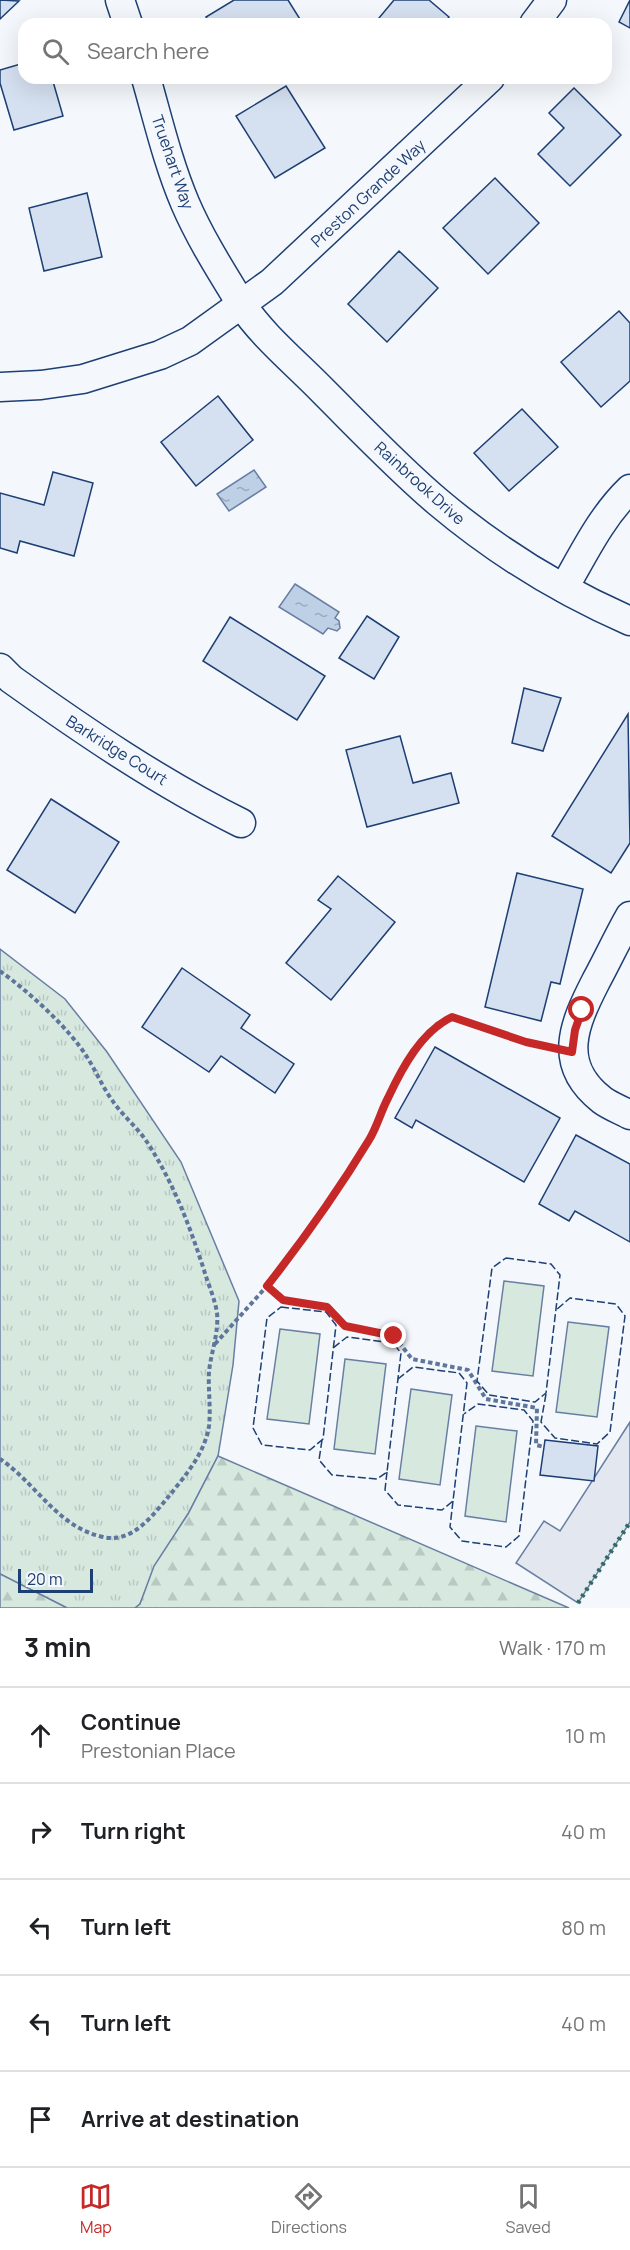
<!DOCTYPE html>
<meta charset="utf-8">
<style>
body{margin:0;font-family:Manrope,sans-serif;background:#f2f2f2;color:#202124}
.scale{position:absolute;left:18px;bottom:15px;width:75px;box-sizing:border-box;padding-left:6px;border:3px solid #1d3f73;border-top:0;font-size:16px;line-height:21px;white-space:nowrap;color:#1d3f73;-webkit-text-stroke:4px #f4f7fb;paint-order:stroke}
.stop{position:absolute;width:18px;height:18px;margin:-14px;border:4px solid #c62828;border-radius:50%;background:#fff}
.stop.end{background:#c62828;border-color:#fff;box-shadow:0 2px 6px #0008}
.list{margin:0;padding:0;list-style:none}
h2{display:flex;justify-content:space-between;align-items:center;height:78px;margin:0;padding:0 24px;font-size:26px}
h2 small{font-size:20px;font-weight:400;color:#757577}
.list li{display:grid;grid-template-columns:39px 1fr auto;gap:18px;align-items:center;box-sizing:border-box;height:96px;padding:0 24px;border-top:2px solid #e0e0e0}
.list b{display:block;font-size:22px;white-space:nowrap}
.list p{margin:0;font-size:20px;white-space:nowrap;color:#757577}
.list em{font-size:20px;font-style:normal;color:#757577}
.icon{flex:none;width:33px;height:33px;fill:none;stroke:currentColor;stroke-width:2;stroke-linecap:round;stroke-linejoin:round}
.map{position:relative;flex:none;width:630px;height:1608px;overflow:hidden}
.search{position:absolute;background:#fff;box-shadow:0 6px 24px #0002;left:18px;right:18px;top:18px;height:66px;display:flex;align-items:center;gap:15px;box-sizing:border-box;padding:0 21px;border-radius:18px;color:#757577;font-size:22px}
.sheet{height:558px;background:#fff}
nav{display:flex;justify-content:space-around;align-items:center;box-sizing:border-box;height:84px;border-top:2px solid #e0e0e0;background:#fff;font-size:16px;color:#757577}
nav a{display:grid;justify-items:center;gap:3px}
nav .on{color:#c62828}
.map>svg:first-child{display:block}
.grass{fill:url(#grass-tufts);stroke:#687fa3;stroke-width:1.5}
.forest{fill:url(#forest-firs);stroke:#687fa3;stroke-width:1.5}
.pitch{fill:#d7e8df;stroke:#687fa3;stroke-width:1.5}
.parking{fill:#e3e8f0;stroke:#687fa3;stroke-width:1.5}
.water{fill:url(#water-ripples);stroke:#687fa3;stroke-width:1.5}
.building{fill:#d5e0f0;stroke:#1d3f73;stroke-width:1.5}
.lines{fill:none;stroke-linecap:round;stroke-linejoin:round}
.minor-casing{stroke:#1d3f73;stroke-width:31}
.path{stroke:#5e769c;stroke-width:4;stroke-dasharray:4.5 3;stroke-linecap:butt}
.minor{stroke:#f4f7fb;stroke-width:28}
.hedge{stroke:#2c6c60;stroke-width:4.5;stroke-dasharray:3 4.5;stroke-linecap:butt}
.fence{stroke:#1d3f73;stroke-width:1.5;stroke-dasharray:8 3;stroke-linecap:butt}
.route{stroke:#c62828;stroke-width:8}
.labels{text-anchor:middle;stroke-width:4.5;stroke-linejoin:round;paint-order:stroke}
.street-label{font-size:16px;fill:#1d3f73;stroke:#f4f7fb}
</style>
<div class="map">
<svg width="630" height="1608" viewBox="0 0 630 1608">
<defs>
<pattern id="grass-tufts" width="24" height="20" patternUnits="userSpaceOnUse" patternTransform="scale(1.5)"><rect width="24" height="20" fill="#d7e8df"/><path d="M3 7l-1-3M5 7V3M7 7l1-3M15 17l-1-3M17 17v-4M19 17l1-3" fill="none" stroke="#b8c8c3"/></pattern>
<pattern id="forest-firs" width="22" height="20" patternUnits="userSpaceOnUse" patternTransform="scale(1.5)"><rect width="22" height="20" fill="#d7e8df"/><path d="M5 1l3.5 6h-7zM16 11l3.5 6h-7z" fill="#b8c8c3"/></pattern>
<pattern id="water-ripples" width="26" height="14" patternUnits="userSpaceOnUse" patternTransform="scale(1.5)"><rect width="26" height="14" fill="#bed0e5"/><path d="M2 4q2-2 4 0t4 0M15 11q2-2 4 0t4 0" fill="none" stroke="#9aaabe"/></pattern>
</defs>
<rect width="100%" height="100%" fill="#f4f7fb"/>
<polygon class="grass" points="0,949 65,999 107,1052 181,1162 239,1301 233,1365 218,1456 188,1514 155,1566 140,1604 135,1608 67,1608 0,1574"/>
<g class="forest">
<polygon points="218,1456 569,1608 135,1608 140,1604 154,1566 188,1514"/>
<polygon points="0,1574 67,1608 0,1608"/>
</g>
<g class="pitch">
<polygon points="504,1281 544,1286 533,1376 492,1371"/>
<polygon points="568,1322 609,1327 597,1417 556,1412"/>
<polygon points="280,1329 320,1334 309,1424 267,1419"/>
<polygon points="345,1359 386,1364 375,1454 334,1449"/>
<polygon points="411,1389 452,1395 440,1485 399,1479"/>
<polygon points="476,1426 517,1431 506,1522 465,1516"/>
</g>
<polygon class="parking" points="630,1422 630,1522 578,1603 516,1563 544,1521 560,1531"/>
<g class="water">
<polygon points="254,470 266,487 229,511 217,494"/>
<polygon points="295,584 339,612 335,618 339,621 340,628 337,631 328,628 323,634 279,607"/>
</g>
<g class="building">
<polygon points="0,0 19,1 0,19"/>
<polygon points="234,0 288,0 303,24 211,24 206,17"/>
<polygon points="394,0 429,0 449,17 443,24 374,24"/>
<polygon points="630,0 630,28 619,22"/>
<polygon points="24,63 24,78 52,78 63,116 14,130 0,83 0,70"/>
<polygon points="286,86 325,148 275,178 236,116"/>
<polygon points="574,88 621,135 570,186 538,154 564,128 549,113"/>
<polygon points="495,178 539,223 488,274 443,228"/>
<polygon points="87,193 102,257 44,271 29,208"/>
<polygon points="399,251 438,288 387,342 348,304"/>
<polygon points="619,311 630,323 630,381 601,407 561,362"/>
<polygon points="218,396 253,440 196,486 161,442"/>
<polygon points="522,409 558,447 509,491 474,453"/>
<polygon points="53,472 93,483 74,556 20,541 17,553 0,548 0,493 44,505"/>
<polygon points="367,616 399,637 374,679 339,658"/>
<polygon points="230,617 325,676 297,720 203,661"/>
<polygon points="524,688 561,698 543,751 512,743"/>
<polygon points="628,714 630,843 611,873 552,836"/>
<polygon points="400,736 413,783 451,773 459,803 367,827 346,750"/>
<polygon points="51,799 119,842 75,913 7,870"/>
<polygon points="517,873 583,889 560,984 551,982 541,1021 485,1007"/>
<polygon points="338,876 395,922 331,1000 286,963 331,909 318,900"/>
<polygon points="182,968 250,1015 241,1028 294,1064 275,1093 221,1056 209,1072 142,1027"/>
<polygon points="435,1047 560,1118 524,1182 416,1120 412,1128 395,1118"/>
<polygon points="576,1135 630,1164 630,1242 575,1211 569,1221 539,1204"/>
<polygon points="545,1440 598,1446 594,1481 540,1475"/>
</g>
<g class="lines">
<g class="minor-casing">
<g id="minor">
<polyline points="120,0 128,24"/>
<polyline points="534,24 552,0"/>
<path d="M146,78C158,120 168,163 185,203C200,238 221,271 240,302C262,336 296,363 324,392C361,429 398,468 438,502C495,550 561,591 630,621"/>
<polyline points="0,387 41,385 83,379 160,355 190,341 272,282 490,78"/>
<path d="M564,588C584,553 601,517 630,489"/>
<path d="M0,668L11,679C84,731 160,783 241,823"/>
<path d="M630,916C618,937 608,959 596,981C574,1024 556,1064 602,1100C610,1106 621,1110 630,1115"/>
</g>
</g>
<g class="path">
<path d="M0,971C28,991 69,1028 87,1057C96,1071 102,1086 112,1100C122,1115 137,1127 147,1142C173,1182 189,1224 204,1270C208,1284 215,1299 217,1313C219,1333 211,1352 209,1372C208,1389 211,1408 209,1426C205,1453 185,1476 169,1496C153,1515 132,1544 103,1537C57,1527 37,1484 0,1459"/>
<polyline points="267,1286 283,1300 327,1307 345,1326 394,1336 412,1359 468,1370 486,1399 537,1408 536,1445 544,1447"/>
<polyline points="215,1344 267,1286 306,1237 370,1137 388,1097 419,1043 437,1024 452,1017 526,1042 547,1047"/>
</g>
<use href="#minor" class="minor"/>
<polyline class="hedge" points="578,1603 630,1522"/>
<g class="fence">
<polygon points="506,1258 551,1264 560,1275 546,1393 535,1402 489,1395 477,1381 492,1268"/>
<polygon points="281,1307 326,1312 336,1325 323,1439 310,1450 262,1445 253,1428 267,1318"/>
<polyline points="546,1394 541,1422 555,1438 597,1444 610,1432 625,1316 616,1304 570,1298 556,1310"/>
<polyline points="322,1440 319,1460 332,1475 377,1479 387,1472 401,1353 393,1343 347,1337 333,1348"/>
<polyline points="387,1472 385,1490 398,1505 442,1510 453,1501 467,1383 459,1373 413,1367 398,1379"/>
<polyline points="453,1501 450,1527 462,1541 506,1547 519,1536 533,1421 524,1410 478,1404 464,1414"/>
</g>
</g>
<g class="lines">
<path class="route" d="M394,1336L345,1326L327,1307L283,1300L267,1286C304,1239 338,1191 369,1140C377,1127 381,1111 388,1098C402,1068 421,1032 452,1017L526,1042L572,1052L575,1030L582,1010"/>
</g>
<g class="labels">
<g class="street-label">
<text transform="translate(173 162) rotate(71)" y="6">Truehart Way</text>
<text transform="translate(368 193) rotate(-43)" y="6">Preston Grande Way</text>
<text transform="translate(420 483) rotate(42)" y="6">Rainbrook Drive</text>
<text transform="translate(117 750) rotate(32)" y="6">Barkridge Court</text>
</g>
</g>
</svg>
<div class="scale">20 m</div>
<div class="stop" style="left:582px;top:1010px"></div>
<div class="stop end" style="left:394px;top:1336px"></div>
<div class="search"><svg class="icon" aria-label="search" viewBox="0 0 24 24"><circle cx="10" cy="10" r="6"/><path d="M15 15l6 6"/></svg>Search here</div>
</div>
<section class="sheet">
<h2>3 min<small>Walk · 170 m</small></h2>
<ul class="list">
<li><svg class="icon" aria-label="ahead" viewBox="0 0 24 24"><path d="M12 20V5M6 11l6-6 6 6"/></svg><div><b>Continue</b><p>Prestonian Place</p></div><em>10 m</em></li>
<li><svg class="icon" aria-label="right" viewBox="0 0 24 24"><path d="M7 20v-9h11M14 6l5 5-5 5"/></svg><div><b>Turn right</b></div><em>40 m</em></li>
<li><svg class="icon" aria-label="left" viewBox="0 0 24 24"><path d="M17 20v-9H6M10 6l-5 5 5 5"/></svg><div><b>Turn left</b></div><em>80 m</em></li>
<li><svg class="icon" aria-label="left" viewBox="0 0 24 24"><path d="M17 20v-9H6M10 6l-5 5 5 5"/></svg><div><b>Turn left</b></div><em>40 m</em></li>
<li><svg class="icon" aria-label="arrive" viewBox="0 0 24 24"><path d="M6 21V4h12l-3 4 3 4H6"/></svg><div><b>Arrive at destination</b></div></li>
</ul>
</section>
<nav>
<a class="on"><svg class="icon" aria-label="map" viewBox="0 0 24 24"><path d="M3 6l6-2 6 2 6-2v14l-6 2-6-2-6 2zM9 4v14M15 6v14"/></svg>Map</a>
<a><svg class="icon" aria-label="directions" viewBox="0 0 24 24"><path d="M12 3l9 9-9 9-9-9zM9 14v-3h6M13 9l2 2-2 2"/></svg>Directions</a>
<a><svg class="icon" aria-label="saved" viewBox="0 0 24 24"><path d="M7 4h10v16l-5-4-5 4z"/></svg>Saved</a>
</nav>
